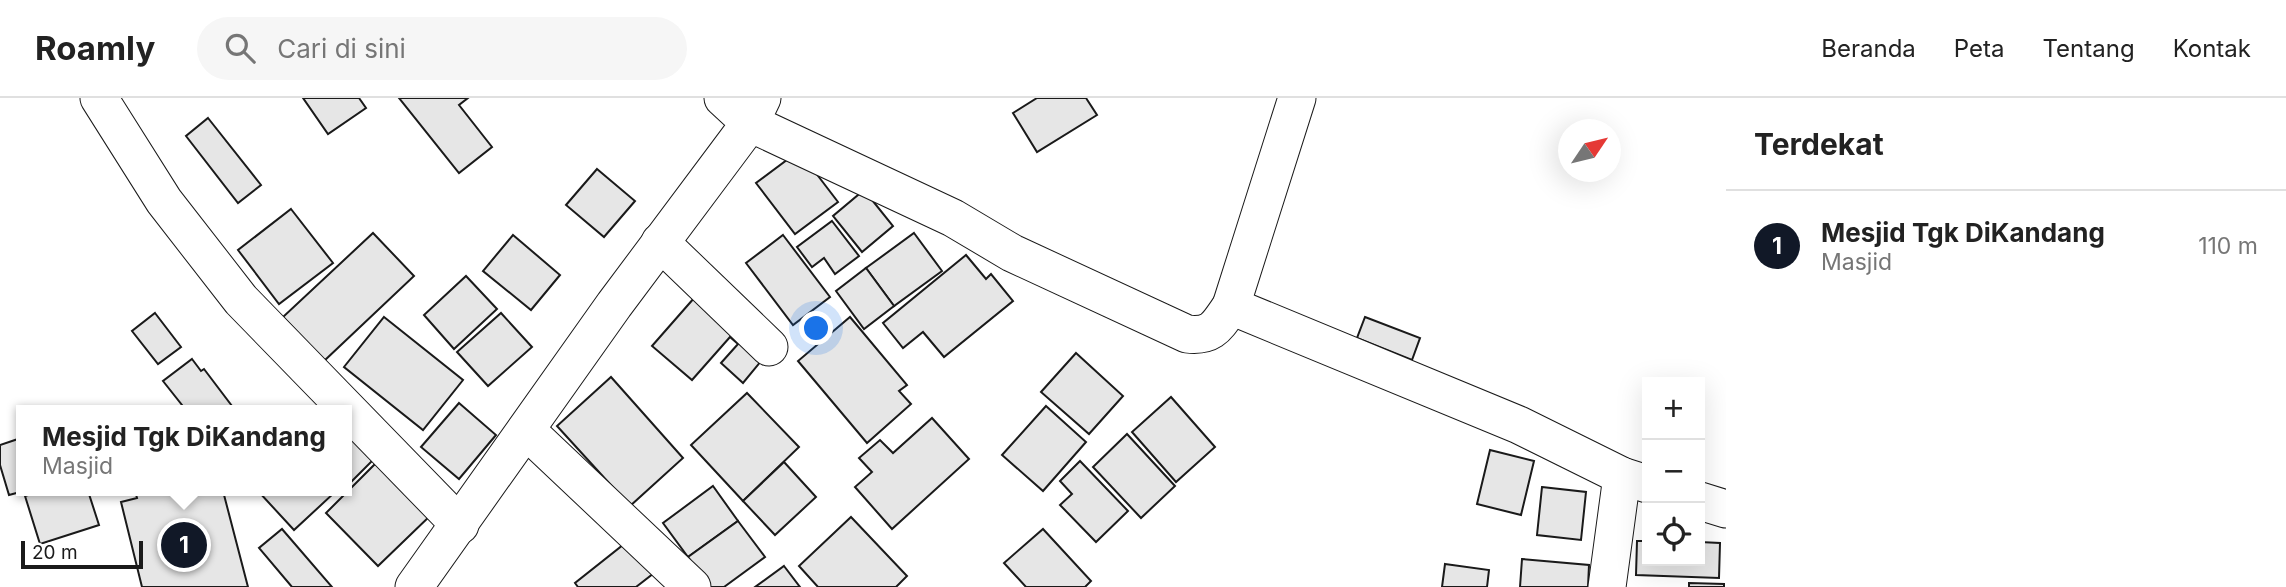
<!DOCTYPE html>
<html lang="id">
<meta charset="utf-8">
<style>
body{margin:0;font-family:Inter,sans-serif;background:#f6f6f6;color:#222}
.controls{position:absolute;right:21px;bottom:21px;display:grid;overflow:hidden;border-radius:0px;box-shadow:0 7px 28px #0002}
.controls button{width:63px;height:63px;display:grid;place-items:center;padding:0;border:0;border-bottom:2px solid #e0e0e0;background:#fff;color:#222;font:35px sans-serif}
.compass{position:absolute;left:1558px;top:21px;width:63px;height:63px;border-radius:50%;background:#fff;box-shadow:0 7px 28px #0002;rotate:55deg}
.scale{position:absolute;left:21px;bottom:18px;width:122px;box-sizing:border-box;padding-left:7px;border:4px solid #1a1a1a;border-top:0;font-size:19px;line-height:24px;white-space:nowrap;color:#1a1a1a;-webkit-text-stroke:5px #fff;paint-order:stroke}
.you{position:absolute;left:817px;top:231px;width:24px;height:24px;margin:-18px;border:5px solid #fff;border-radius:50%;background:#1a73e8;box-shadow:0 0 0 10px #1a73e833}
.badge{display:grid;place-items:center;width:46px;height:46px;border-radius:50%;background:#111827;color:#fff;font-size:23px;font-weight:700}
.pin{position:absolute;translate:-50% -50%;border:4px solid #fff;box-shadow:0 2px 7px #0006}
.popup{position:absolute;left:16px;top:307px;width:336px;height:91px;box-sizing:border-box;display:grid;place-content:center;border-radius:0px;background:#fff;filter:drop-shadow(0 2px 5px #0005);font-size:23px;white-space:nowrap;color:#767676}
.popup b{font-size:26px;color:#222}
.popup::after{content:'';position:absolute;left:50%;top:100%;margin-left:-14px;border:14px solid transparent;border-top-color:#fff}
.list{margin:0;padding:0;list-style:none}
h2{display:flex;justify-content:space-between;align-items:center;height:91px;margin:0;padding:0 28px;font-size:30px}
h2 small{font-size:23px;font-weight:400;color:#767676}
.list li{display:grid;grid-template-columns:46px 1fr auto;gap:21px;align-items:center;box-sizing:border-box;height:112px;padding:0 28px;border-top:2px solid #e0e0e0}
.list b{display:block;font-size:26px;white-space:nowrap}
.list p{margin:0;font-size:23px;white-space:nowrap;color:#767676}
.list em{font-size:23px;font-style:normal;color:#767676}
.icon{flex:none;width:38px;height:38px;fill:none;stroke:currentColor;stroke-width:2;stroke-linecap:round;stroke-linejoin:round}
.map{position:relative;flex:none;width:1726px;height:489px;overflow:hidden}
header{display:flex;align-items:center;gap:42px;box-sizing:border-box;height:98px;padding:0 35px;background:#fff;border-bottom:2px solid #e0e0e0}
header strong{font-size:33px}
nav{display:flex;gap:38px;margin-inline-start:auto;font-size:24px}
.search{width:490px;height:63px;background:#f6f6f6;display:flex;align-items:center;gap:18px;box-sizing:border-box;padding:0 24px;border-radius:38px;color:#767676;font-size:26px}
main{display:flex}
aside{flex:1;background:#fff}
.map>svg:first-child{display:block}
.building{fill:#e6e6e6;stroke:#1a1a1a;stroke-width:2}
.lines{fill:none;stroke-linecap:round;stroke-linejoin:round}
.street-casing{stroke:#1a1a1a;stroke-width:39}
.street{stroke:#fff;stroke-width:37}
</style>
<header>
<strong>Roamly</strong>
<div class="search"><svg class="icon" aria-label="search" viewBox="0 0 24 24"><circle cx="10" cy="10" r="6"/><path d="M15 15l6 6"/></svg>Cari di sini</div>
<nav><a>Beranda</a><a>Peta</a><a>Tentang</a><a>Kontak</a></nav>
</header>
<main>
<div class="map">
<svg width="1726" height="489" viewBox="0 0 1726 489">
<rect width="100%" height="100%" fill="#fff"/>
<g class="building">
<polygon points="303,0 359,0 366,10 328,36"/>
<polygon points="399,0 468,0 459,7 492,49 459,75"/>
<polygon points="1037,0 1086,0 1097,17 1037,54 1013,15"/>
<polygon points="208,20 261,87 238,105 186,38"/>
<polygon points="799,53 838,104 795,136 756,85"/>
<polygon points="597,71 635,103 604,139 566,107"/>
<polygon points="864,92 893,128 862,154 833,118"/>
<polygon points="291,111 333,165 279,206 238,152"/>
<polygon points="832,123 859,158 835,176 824,160 812,169 797,149"/>
<polygon points="373,135 414,178 324,263 283,219"/>
<polygon points="914,135 942,173 894,208 866,170"/>
<polygon points="513,137 560,177 531,212 483,173"/>
<polygon points="783,137 830,199 793,227 746,165"/>
<polygon points="966,157 986,181 991,176 1013,203 944,259 923,234 903,250 883,225"/>
<polygon points="866,170 894,208 864,231 836,193"/>
<polygon points="466,178 497,211 454,251 424,217"/>
<polygon points="702,191 771,251 743,285 721,265 738,246 730,239 692,282 652,248"/>
<polygon points="155,215 181,249 158,266 132,233"/>
<polygon points="501,215 532,249 488,288 457,254"/>
<polygon points="384,219 463,282 423,332 344,269"/>
<polygon points="850,219 907,287 899,293 911,306 867,345 798,263"/>
<polygon points="1365,219 1420,240 1412,262 1357,240"/>
<polygon points="1076,255 1123,298 1089,336 1041,294"/>
<polygon points="192,261 201,273 204,271 235,312 186,312 163,283"/>
<polygon points="611,279 683,360 630,408 557,328"/>
<polygon points="747,295 799,349 743,403 691,347"/>
<polygon points="1171,299 1215,349 1176,384 1132,334"/>
<polygon points="459,305 496,337 459,381 421,349"/>
<polygon points="1046,308 1086,344 1043,393 1002,357"/>
<polygon points="932,320 969,361 892,431 855,389 872,374 859,360 880,342 893,355"/>
<polygon points="347,336 379,356 347,388"/>
<polygon points="1127,336 1175,388 1141,420 1093,369"/>
<polygon points="21,340 21,393 24,393 9,397 0,367 0,347"/>
<polygon points="1490,352 1534,363 1521,417 1477,406"/>
<polygon points="380,361 433,415 378,468 326,415"/>
<polygon points="1080,363 1128,413 1096,444 1060,407 1072,396 1060,383"/>
<polygon points="784,364 816,399 775,437 743,403"/>
<polygon points="713,388 738,423 688,459 663,425"/>
<polygon points="1542,389 1586,394 1581,442 1537,437"/>
<polygon points="41,393 88,393 99,427 40,446 25,398"/>
<polygon points="135,393 223,393 248,489 142,489 121,404 137,400"/>
<polygon points="258,393 331,393 334,395 294,432"/>
<polygon points="851,419 907,478 896,489 818,489 799,468"/>
<polygon points="738,423 765,459 724,489 710,489 688,459"/>
<polygon points="282,431 332,489 292,489 259,450"/>
<polygon points="1043,431 1091,483 1085,489 1026,489 1004,465"/>
<polygon points="628,443 654,475 636,489 578,489 575,485"/>
<polygon points="1637,443 1647,443 1647,463 1700,463 1700,444 1720,445 1719,480 1636,477"/>
<polygon points="1522,461 1589,467 1588,489 1520,489"/>
<polygon points="1445,466 1489,472 1487,489 1442,489"/>
<polygon points="784,468 800,489 755,489"/>
<polygon points="1689,485 1724,486 1724,489 1689,489"/>
</g>
<g class="lines">
<g class="street-casing">
<g id="street">
<polyline points="99,0 164,103 241,202 460,427"/>
<path d="M762,0L750,25L953,120L1012,155L1187,236C1213,239 1217,228 1231,208"/>
<polyline points="1297,0 1231,208 1519,327 1622,378 1647,386"/>
<polyline points="660,144 769,249"/>
<polyline points="526,332 692,489"/>
<polyline points="1700,403 1726,411"/>
<polyline points="414,489 614,207 750,25 723,0"/>
<polyline points="1607,489 1622,378"/>
</g>
</g>
<use href="#street" class="street"/>
</g>
</svg>
<div class="controls">
<button>+</button>
<button>−</button>
<button><svg class="icon" aria-label="locate" viewBox="0 0 24 24"><circle cx="12" cy="12" r="6"/><path d="M12 2v4M12 18v4M2 12h4M18 12h4"/></svg></button>
</div>
<svg class="compass" viewBox="-18 -18 36 36"><path d="M0-13l5 13h-10z" fill="#e53935"/><path d="M0 13l5-13h-10z" fill="#767676"/></svg>
<div class="scale">20 m</div>
<div class="you"></div>
<div class="pin badge" style="left:184px;top:447px">1</div>
<div class="popup"><b>Mesjid Tgk DiKandang</b>Masjid</div>
</div>
<aside>
<h2>Terdekat<small></small></h2>
<ul class="list">
<li><span class="badge">1</span><div><b>Mesjid Tgk DiKandang</b><p>Masjid</p></div><em>110 m</em></li>
</ul>
</aside>
</main>
